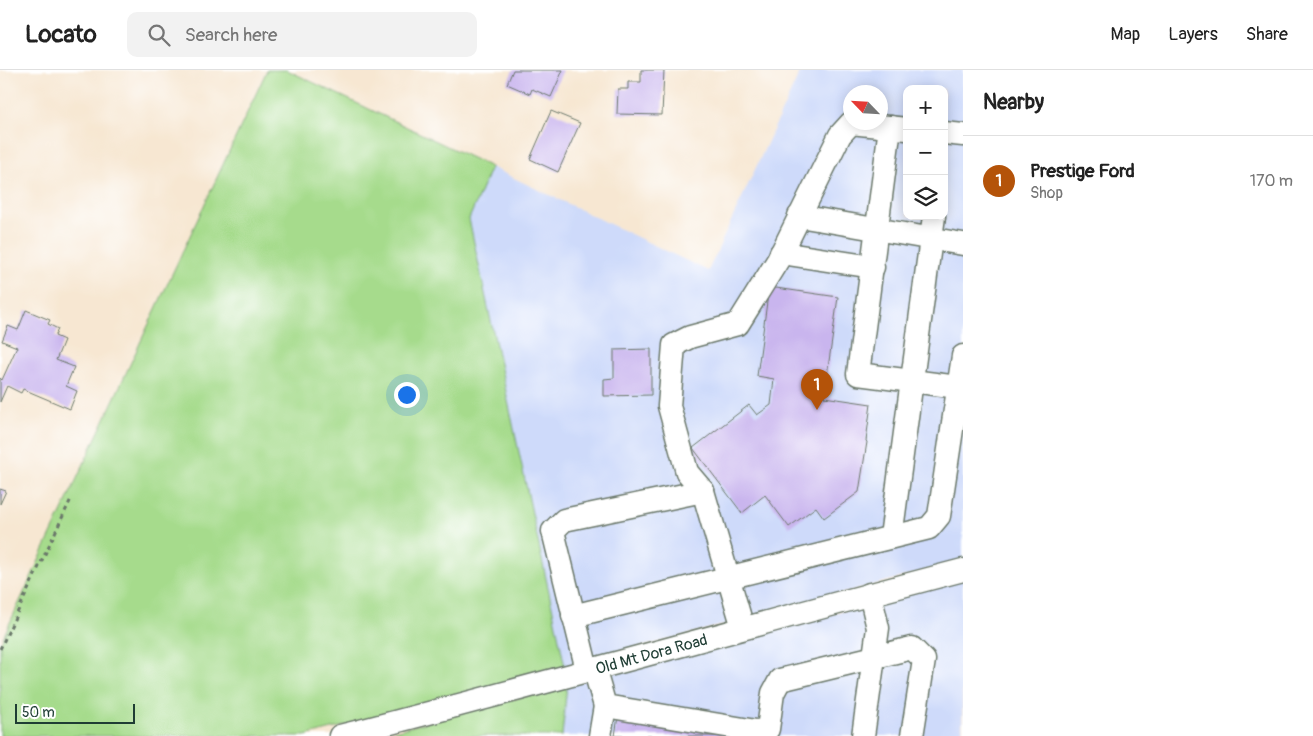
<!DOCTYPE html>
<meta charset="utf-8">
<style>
body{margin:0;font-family:Pangolin,sans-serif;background:#f2f2f2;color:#222}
.controls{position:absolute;right:15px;top:15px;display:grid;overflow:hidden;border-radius:10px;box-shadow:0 2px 12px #0003}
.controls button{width:45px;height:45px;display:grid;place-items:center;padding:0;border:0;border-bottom:1px solid #e0e0e0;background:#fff;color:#222;font:25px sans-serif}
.compass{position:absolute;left:843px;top:15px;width:45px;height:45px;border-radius:50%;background:#fff;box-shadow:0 2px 12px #0003;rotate:295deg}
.scale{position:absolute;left:15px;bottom:12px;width:120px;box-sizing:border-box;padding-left:5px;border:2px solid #1f3d34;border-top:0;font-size:14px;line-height:18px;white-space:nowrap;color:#1f3d34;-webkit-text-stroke:4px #fff;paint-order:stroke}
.you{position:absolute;left:406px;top:324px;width:18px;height:18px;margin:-12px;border:4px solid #fff;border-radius:50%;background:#1a73e8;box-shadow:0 0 0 8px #1a73e833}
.badge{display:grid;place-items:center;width:32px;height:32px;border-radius:50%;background:#b45309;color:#fff;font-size:16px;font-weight:700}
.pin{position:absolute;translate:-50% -41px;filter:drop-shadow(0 1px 2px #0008)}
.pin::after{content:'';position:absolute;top:26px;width:18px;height:15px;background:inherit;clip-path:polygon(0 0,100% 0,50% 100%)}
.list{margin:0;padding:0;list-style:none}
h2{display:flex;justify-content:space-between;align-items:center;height:65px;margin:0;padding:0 20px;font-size:21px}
h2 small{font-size:16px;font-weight:400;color:#767676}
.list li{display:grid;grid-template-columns:32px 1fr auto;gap:15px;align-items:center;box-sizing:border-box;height:90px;padding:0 20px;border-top:1px solid #e0e0e0}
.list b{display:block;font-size:19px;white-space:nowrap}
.list p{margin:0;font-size:16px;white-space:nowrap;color:#767676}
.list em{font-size:16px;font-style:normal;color:#767676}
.icon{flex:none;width:28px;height:28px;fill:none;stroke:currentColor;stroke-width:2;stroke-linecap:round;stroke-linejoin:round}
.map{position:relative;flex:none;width:963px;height:666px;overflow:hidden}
header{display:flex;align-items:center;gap:30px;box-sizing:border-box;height:70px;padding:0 25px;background:#fff;border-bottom:1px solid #e0e0e0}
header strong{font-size:24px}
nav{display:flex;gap:28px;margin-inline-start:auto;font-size:18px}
.search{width:350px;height:45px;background:#f2f2f2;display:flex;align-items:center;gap:12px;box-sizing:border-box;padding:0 18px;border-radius:10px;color:#767676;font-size:19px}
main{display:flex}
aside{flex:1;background:#fff}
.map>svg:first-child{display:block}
.built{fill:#cedafa;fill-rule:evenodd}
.green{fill:#a6db8c;stroke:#628c60}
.building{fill:#c9b5ee}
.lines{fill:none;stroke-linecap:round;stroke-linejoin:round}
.minor-casing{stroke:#6b786b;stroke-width:25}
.path{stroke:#6b786b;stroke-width:3;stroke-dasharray:4 4;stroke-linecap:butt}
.minor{stroke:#fff;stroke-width:22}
.labels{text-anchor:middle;stroke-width:5;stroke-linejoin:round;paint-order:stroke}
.street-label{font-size:16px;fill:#1f3d34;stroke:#fff}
</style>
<header>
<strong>Locato</strong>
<div class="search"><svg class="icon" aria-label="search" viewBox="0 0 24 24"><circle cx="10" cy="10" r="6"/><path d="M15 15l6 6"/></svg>Search here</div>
<nav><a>Map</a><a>Layers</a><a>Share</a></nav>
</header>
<main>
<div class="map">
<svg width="963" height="666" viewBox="0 0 963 666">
<rect width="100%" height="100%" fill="#fff"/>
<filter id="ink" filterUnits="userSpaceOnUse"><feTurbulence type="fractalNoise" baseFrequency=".02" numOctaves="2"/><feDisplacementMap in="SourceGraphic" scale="10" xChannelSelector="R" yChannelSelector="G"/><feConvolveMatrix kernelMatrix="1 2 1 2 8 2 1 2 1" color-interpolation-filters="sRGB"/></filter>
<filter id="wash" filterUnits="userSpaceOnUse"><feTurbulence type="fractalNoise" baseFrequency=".0096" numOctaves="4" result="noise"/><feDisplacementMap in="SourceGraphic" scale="20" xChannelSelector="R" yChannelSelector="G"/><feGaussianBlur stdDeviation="1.12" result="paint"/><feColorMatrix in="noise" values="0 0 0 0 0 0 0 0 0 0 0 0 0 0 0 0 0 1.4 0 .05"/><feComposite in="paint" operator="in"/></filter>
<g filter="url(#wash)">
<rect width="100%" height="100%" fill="#f7e7d2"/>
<g class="built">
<path d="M801,0H963V491L565,597L469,149L491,97L708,201ZM907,19H944V146H907ZM851,22H881V52H851Z"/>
<polygon points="963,509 962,666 562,666 567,615"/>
</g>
<g class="green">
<polygon points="267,0 287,0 491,97 469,149 565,597 446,630 305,666 0,666 0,574"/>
<polygon points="567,615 562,666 375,666"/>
</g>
<g id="blocks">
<g class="building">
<polygon points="513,0 563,0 551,27 532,19 530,24 507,14"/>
<polygon points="641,0 664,0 662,45 617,44 618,19 628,19 628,12 641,12"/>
<polygon points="551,41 580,53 558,102 530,89"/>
<polygon points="769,217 838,227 824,327 871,334 866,371 867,372 859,422 824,448 816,437 789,457 765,425 742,443 693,378 749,335 757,345 771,335 774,309 757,306"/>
<polygon points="26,240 50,250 48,254 58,259 55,266 64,270 56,290 74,297 66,316 77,321 70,339 23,319 21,323 7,316 0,332 0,308 2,310 17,277 2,271 8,256 18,260"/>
<polygon points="651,279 651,325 604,326 604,309 614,308 614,280"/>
<polygon points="0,419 6,421 0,434"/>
<polygon points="618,646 752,666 615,666"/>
</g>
</g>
</g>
<g filter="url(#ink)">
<use href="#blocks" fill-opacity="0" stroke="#6b786b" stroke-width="1"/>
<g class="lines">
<g class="minor-casing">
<g id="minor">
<polyline points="890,57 858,304 958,317"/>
<polyline points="944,63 963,65"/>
<polyline points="799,146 963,174"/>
<polyline points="781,183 873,197"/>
<polyline points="891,467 934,146"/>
<polyline points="573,546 929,458 939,446 963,286"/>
<polyline points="743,558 703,421 687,402 669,336 674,275 690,267 738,254 778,190 840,65 851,53 907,59"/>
<polyline points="594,598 605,636 756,661 768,659 773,623 780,610 912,578 924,590 912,666"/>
<polyline points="587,600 553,461 564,450 703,421"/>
<path id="s1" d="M340,666C548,613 755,554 963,500"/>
<polyline points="600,666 605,636"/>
<polyline points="863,666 878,558 870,524"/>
</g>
</g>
<polyline class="path" points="0,579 71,429"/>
<use href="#minor" class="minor"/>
</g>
</g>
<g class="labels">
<g class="street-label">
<text dy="6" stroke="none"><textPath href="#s1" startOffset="322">Old Mt Dora Road</textPath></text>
</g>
</g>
</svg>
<div class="controls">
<button>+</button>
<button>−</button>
<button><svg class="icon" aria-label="layers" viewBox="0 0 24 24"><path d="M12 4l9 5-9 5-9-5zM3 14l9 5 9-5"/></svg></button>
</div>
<svg class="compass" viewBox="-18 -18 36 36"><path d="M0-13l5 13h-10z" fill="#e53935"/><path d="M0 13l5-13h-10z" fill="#767676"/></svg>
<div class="scale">50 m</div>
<div class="you"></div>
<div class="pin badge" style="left:817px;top:340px">1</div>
</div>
<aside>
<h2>Nearby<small></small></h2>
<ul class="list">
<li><span class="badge">1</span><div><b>Prestige Ford</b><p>Shop</p></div><em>170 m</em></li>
</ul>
</aside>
</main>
